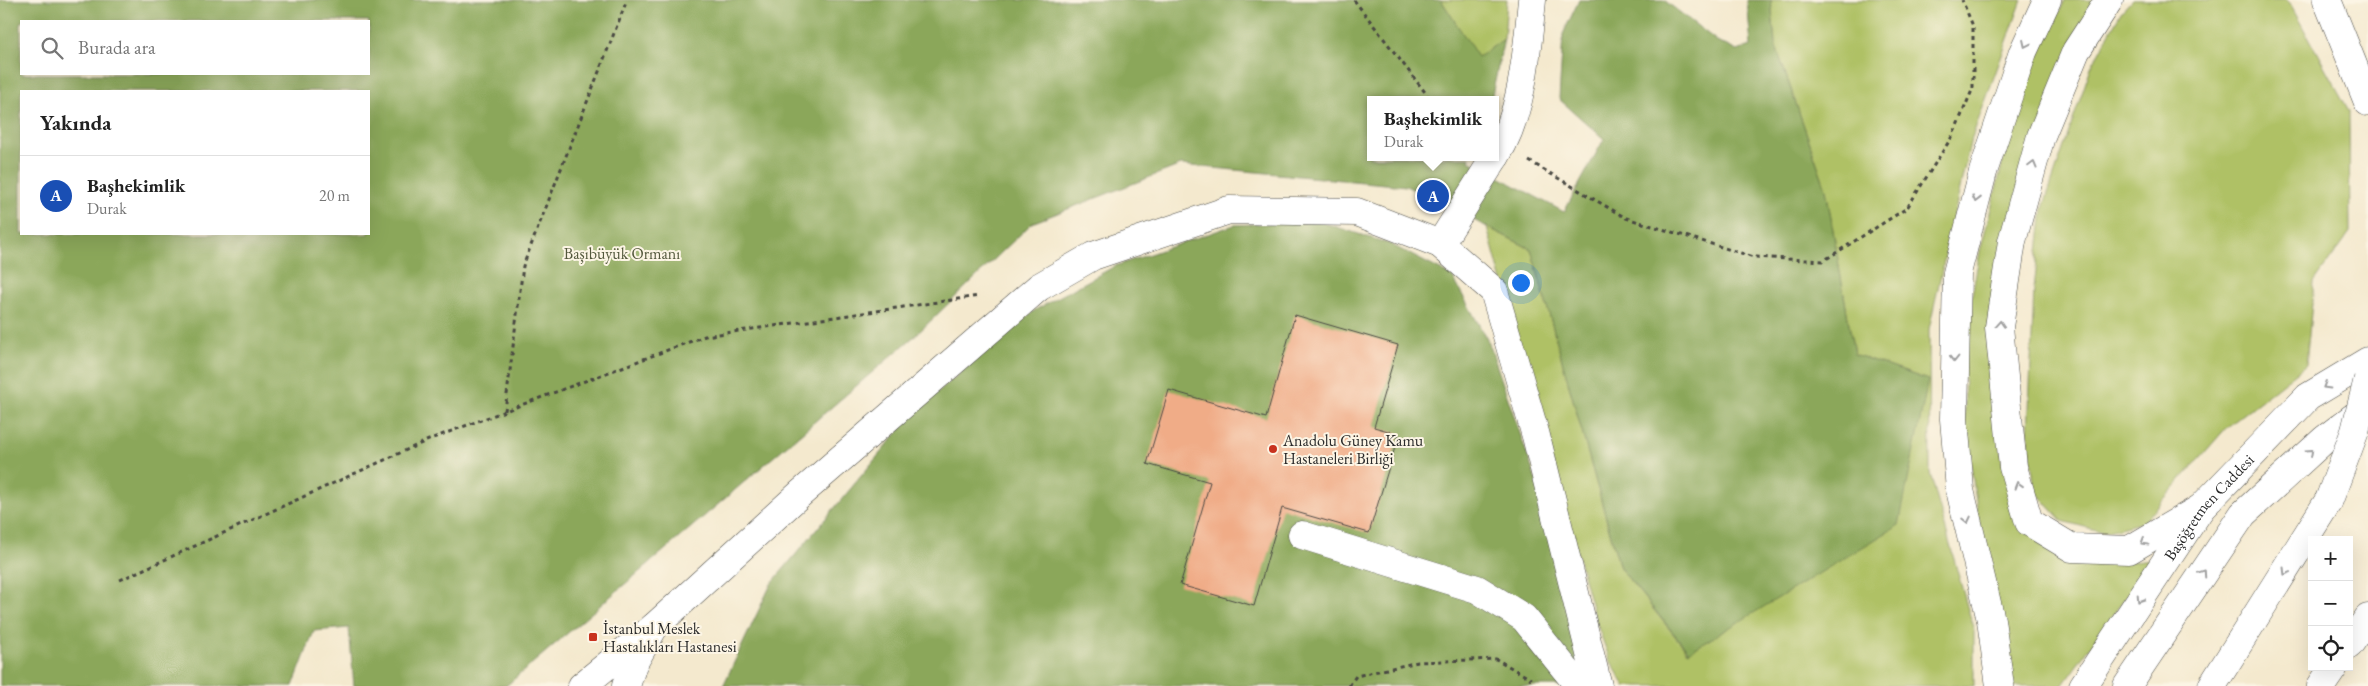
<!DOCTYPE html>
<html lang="tr">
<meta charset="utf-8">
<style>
body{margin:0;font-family:"EB Garamond",serif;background:#f2f2f2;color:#222}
.controls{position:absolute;right:15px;bottom:15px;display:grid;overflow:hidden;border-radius:0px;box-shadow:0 5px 20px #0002}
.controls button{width:45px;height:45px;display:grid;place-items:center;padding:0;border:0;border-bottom:1px solid #e0e0e0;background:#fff;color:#222;font:25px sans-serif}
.you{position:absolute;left:1520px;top:282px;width:18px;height:18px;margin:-12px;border:4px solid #fff;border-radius:50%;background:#1a73e8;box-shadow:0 0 0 8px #1a73e833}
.badge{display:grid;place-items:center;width:32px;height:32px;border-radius:50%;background:#c8321e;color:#fff;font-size:16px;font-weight:700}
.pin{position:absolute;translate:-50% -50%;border:2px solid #fff;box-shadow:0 1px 5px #0006}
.popup{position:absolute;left:1367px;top:96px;width:132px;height:65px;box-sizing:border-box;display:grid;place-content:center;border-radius:0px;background:#fff;filter:drop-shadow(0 1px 4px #0005);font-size:16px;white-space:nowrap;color:#767676}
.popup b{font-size:19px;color:#222}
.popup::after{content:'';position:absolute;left:50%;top:100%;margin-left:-10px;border:10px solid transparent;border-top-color:#fff}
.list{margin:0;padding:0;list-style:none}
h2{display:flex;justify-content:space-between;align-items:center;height:65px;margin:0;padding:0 20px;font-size:21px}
h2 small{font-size:16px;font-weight:400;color:#767676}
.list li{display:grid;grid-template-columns:32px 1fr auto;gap:15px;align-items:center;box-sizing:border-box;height:80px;padding:0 20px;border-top:1px solid #e0e0e0}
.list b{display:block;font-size:19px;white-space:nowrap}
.list p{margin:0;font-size:16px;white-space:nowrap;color:#767676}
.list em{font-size:16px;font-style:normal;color:#767676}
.icon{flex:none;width:28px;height:28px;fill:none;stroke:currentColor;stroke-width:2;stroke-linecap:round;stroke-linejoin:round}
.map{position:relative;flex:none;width:2368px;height:686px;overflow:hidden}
.search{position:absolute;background:#fff;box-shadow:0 5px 20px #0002;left:20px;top:20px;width:350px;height:55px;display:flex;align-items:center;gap:12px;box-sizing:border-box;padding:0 18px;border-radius:0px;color:#767676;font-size:19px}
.panel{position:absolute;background:#fff;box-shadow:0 5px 20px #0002;left:20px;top:90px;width:350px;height:145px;border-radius:0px}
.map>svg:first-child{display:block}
.green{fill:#afc165;stroke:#6d7648}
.forest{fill:#8ba75a;stroke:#5b6942;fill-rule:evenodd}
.building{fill:#f0ac87}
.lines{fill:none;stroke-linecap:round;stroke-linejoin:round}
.minor-casing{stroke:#494843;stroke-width:29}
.major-casing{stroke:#494843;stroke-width:29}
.highway-casing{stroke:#494843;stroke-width:29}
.path{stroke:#494843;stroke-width:3;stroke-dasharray:4 4;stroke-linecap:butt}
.minor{stroke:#fff;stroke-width:28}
.major{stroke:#fff;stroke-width:28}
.highway{stroke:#fff;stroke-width:28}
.highway-bridge-casing{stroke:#494843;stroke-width:29;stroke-linecap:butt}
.highway-bridge{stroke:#fff;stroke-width:28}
.oneway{stroke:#a0a0a0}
.poi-dot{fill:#c8321e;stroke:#fcf5e5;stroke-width:2}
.labels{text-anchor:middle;stroke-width:4;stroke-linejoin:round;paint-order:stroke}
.park-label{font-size:16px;fill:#53583c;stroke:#fcf5e5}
.poi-label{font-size:16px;fill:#2b2b2b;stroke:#fcf5e5;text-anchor:start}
.street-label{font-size:16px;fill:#2b2b2b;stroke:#fcf5e5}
</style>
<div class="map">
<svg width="2368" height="686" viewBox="0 0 2368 686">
<rect width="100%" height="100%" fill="#fcf5e5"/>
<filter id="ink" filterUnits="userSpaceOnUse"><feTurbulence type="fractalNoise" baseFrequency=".02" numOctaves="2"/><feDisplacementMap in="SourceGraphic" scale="10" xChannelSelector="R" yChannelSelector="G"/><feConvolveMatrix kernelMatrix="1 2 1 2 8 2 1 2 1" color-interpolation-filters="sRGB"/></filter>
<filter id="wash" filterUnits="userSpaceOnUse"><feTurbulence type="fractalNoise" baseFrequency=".0096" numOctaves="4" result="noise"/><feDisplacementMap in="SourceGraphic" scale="20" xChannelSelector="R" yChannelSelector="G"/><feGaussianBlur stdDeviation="1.12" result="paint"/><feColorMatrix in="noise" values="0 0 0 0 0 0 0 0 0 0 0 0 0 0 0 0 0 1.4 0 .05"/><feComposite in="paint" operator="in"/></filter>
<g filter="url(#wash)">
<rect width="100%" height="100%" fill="#f4e9ce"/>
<g class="green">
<polygon points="1441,0 1507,0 1504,39 1478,58"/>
<polygon points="1771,0 2022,0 1970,143 1929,329 1930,473 1974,631 1974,686 1625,686 1610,660 1596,622 1487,227 1531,249 1620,568 1688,652 1927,380 1854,354 1826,189 1775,44"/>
<polygon points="2065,0 2094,0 2002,249 2002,463 2052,550 2095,565 2153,559 2062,686 2010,686 1983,550 1965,424 1964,339 1980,251 2020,95"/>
<polygon points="2132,0 2286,0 2290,4 2349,111 2350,232 2314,282 2306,365 2226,428 2144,522 2104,532 2062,521 2035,491 2028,433 2034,288 2043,208 2091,67 2121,12"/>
</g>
<g class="forest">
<path d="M0,0H1441L1478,57L1504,39L1491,100H1370V157H1470L1469,161L1564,212L1604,139L1559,99L1563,34L1579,0H1664L1717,41L1737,51L1751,46L1747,0H1771L1775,44L1826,189L1854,354L1928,380L1899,525L1689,652L1620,568L1531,249L1406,186L1181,165L1032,223L917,334L506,686H354L349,628L314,631L293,686H0ZM21,21H369V74H21ZM21,91H369V234H21Z"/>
<polygon points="1318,221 1390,244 1452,276 1489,343 1539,489 1590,686 723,686 771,584 917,409 1035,310 1115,266 1234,225"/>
</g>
<g id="blocks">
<polygon class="building" points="1295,315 1398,345 1374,427 1399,434 1369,533 1282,508 1254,606 1180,585 1210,482 1147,464 1169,390 1266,418"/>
</g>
</g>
<g filter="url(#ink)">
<use href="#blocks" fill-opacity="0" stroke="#494843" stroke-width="1"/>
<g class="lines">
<g class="minor-casing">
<g id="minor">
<path d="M1496,156C1523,113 1527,50 1532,0"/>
<polyline points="1440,244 1495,157"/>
<polyline points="1302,535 1477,589 1524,618 1579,686"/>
<polyline points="626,686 633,664 654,627"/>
</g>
</g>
<g class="major-casing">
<g id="major">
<polyline points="582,686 654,627 800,494 1039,287 1093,256 1229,210 1357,212 1440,244 1494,291 1536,436 1598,686"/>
<path id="s1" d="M2083,686L2201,508L2308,397L2368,361"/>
<polyline points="2127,686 2243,514 2325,439 2368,406"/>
</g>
</g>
<g class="highway-casing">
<g id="highway">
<polyline points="2109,0 2076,51 2041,136 2012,241 1999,327 2013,467 2029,522 2072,548 2129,550 2201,508"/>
<polyline points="2327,0 2368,102"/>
<polyline points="2349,645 2368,618"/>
<polyline points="2000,686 1991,620 1960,490 1954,419 1957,273 1983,172 2023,52 2047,0"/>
<polyline points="2212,686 2329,500"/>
<polyline points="2321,686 2334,667"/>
</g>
</g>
<g class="path">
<polyline points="1354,0 1431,100"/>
<polyline points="1529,161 1626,218 1754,257 1823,261 1907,208 1953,135 1973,88 1973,26 1962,0"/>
<polyline points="505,411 523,266 627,0"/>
<polyline points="120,580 433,438 705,336 979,296"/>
<polyline points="1349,686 1356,676 1418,662 1496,659 1531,679"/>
</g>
<use href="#minor" class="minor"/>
<use href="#major" class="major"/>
<use href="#highway" class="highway"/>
<g class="highway-bridge-casing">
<polyline id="highway-bridge" points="2329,500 2355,431 2368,379"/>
</g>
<use href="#highway-bridge" class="highway-bridge"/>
</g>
<defs><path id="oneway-chevron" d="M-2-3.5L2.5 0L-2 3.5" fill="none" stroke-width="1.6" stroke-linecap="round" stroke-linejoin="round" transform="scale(1.25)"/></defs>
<g class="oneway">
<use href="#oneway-chevron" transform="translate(2026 44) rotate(115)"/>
<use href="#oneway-chevron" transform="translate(2033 165) rotate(-75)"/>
<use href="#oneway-chevron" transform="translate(1976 199) rotate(104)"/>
<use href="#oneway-chevron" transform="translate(2000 324) rotate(-86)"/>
<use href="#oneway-chevron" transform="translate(1954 359) rotate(91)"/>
<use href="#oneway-chevron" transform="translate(2326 386) rotate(149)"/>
<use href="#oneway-chevron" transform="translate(2310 452) rotate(-42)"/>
<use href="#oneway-chevron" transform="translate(2018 485) rotate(-107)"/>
<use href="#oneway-chevron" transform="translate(1967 520) rotate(77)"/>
<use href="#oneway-chevron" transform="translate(2144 542) rotate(149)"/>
<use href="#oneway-chevron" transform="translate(2286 572) rotate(121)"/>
<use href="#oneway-chevron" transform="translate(2203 573) rotate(-56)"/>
<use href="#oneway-chevron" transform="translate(2140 599) rotate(123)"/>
</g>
</g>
<g class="poi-dot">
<circle cx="1273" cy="449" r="5"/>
<rect x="588" y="632" width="10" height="10" rx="2.5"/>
</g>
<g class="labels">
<g class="park-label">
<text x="622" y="259">Başıbüyük Ormanı</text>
</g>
<g class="poi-label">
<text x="1283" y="446">Anadolu Güney Kamu<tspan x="1283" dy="18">Hastaneleri Birliği</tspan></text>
<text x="603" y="634">İstanbul Meslek<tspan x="603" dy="18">Hastalıkları Hastanesi</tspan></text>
</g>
<g class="street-label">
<text dy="6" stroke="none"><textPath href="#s1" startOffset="219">Başöğretmen Caddesi</textPath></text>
</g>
</g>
</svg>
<div class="controls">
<button>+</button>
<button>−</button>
<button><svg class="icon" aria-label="locate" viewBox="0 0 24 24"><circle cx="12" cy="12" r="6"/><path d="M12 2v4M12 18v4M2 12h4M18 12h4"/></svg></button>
</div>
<div class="you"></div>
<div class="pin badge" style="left:1433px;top:196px;background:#1a4fb4">A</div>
<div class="popup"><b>Başhekimlik</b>Durak</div>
<div class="search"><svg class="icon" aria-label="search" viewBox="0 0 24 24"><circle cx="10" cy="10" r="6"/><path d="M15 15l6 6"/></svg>Burada ara</div>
<section class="panel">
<h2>Yakında<small></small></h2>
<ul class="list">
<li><span class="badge" style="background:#1a4fb4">A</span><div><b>Başhekimlik</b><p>Durak</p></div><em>20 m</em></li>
</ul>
</section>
</div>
